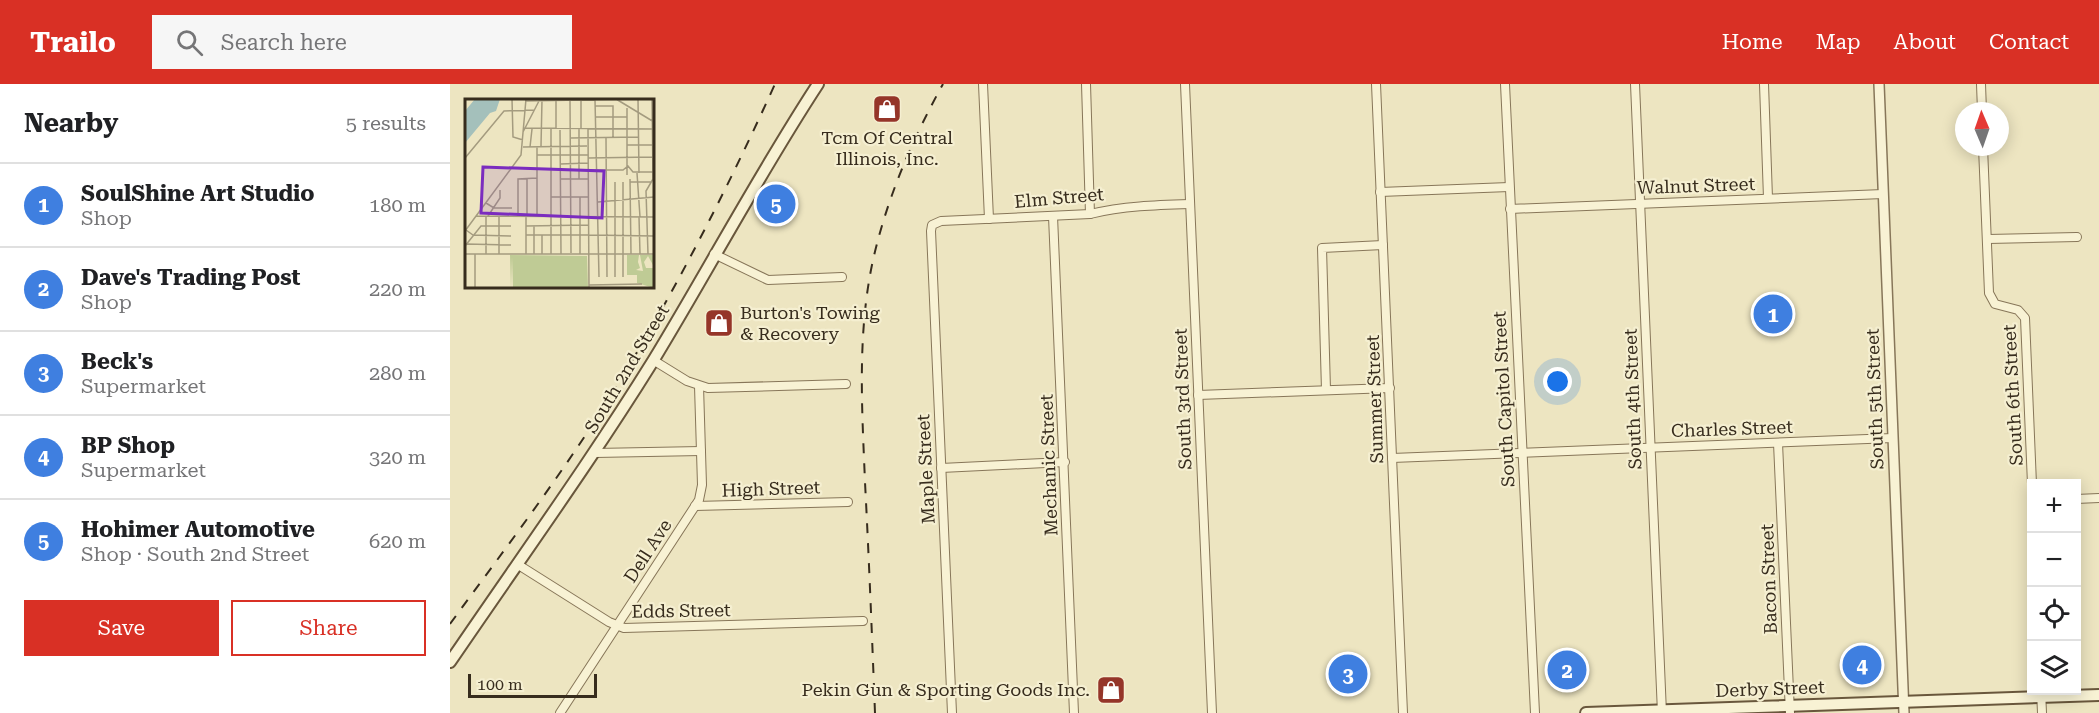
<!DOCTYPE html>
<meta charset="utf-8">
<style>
body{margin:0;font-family:"Roboto Serif",serif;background:#f6f6f6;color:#202124}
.controls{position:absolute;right:18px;bottom:18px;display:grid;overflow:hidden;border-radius:0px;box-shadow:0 3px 15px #0003}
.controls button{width:54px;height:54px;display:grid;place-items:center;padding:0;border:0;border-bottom:2px solid #e0e0e0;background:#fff;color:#202124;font:30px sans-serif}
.compass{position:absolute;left:1505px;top:18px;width:54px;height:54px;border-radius:50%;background:#fff;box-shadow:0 3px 15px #0003;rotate:358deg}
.scale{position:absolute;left:18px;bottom:15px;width:129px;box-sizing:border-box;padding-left:6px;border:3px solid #372c1d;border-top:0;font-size:16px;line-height:21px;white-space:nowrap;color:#372c1d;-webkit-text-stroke:4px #f5efd1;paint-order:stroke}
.you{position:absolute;left:1108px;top:298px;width:21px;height:21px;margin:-15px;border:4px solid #fff;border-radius:50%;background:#1a73e8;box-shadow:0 0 0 9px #1a73e833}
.badge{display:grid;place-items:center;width:39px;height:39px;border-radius:50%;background:#d93025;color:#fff;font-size:20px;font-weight:700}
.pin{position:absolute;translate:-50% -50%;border:3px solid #fff;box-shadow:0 2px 6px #0006}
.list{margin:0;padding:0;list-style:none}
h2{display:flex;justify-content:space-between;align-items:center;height:78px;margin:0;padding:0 24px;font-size:26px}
h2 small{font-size:20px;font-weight:400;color:#757577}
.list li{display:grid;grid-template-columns:39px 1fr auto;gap:18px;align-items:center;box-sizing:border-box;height:84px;padding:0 24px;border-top:2px solid #e0e0e0}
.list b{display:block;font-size:22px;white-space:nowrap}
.list p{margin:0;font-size:20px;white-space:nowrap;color:#757577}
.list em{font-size:20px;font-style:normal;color:#757577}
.actions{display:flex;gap:12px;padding:18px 24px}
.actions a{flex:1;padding:14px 0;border:2px solid #d93025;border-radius:0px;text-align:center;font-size:21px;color:#d93025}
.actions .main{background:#d93025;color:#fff}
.icon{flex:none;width:33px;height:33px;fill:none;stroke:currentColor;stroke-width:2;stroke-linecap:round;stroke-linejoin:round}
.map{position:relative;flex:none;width:1649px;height:629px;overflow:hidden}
header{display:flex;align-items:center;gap:36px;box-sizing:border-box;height:84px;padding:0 30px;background:#d93025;color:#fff}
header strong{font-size:28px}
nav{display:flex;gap:33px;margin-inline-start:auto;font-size:21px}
.search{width:420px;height:54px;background:#f6f6f6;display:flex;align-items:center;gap:15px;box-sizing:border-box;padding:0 21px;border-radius:0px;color:#757577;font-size:22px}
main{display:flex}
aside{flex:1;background:#fff}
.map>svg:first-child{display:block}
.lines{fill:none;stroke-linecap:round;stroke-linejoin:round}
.minor-casing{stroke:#877659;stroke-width:10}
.tertiary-casing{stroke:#877659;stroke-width:12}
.secondary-casing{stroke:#69573c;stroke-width:14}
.minor{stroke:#f8f2d4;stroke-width:8}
.tertiary{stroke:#f8f2d4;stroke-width:9}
.secondary{stroke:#f8f2d4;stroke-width:10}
.rail{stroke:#372c1d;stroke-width:2;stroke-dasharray:10 10;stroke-linecap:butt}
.labels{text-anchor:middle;stroke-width:4.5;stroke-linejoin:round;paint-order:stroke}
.poi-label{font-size:18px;fill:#372c1d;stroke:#f5efd1}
.street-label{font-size:18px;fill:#372c1d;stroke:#f5efd1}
.inset-road{fill:none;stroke:#a49b7f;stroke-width:1.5}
.view{fill:#7b2cbf;fill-opacity:0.15;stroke:#7b2cbf;stroke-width:3}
.inset-edge{fill:none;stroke:#372c1d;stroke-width:3}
</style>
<header>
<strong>Trailo</strong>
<div class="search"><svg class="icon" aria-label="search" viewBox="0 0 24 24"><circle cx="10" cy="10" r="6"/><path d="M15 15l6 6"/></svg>Search here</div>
<nav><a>Home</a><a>Map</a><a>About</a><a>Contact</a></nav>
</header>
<main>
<aside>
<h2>Nearby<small>5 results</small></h2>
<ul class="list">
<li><span class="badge" style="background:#3f7fe0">1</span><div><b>SoulShine Art Studio</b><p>Shop</p></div><em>180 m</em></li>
<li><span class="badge" style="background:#3f7fe0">2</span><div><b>Dave's Trading Post</b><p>Shop</p></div><em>220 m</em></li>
<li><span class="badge" style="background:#3f7fe0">3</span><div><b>Beck's</b><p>Supermarket</p></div><em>280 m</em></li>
<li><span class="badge" style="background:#3f7fe0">4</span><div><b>BP Shop</b><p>Supermarket</p></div><em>320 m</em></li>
<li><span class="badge" style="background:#3f7fe0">5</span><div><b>Hohimer Automotive</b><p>Shop · South 2nd Street</p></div><em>620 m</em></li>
</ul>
<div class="actions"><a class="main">Save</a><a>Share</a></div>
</aside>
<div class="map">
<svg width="1649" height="629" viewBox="0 0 1649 629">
<rect width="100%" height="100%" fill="#ede5c1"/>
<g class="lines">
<g class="minor-casing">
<g id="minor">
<polyline points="533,0 539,135"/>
<polyline points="636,0 640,130"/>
<polyline points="735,0 762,629"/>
<polyline points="926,0 953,629"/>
<polyline points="1055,0 1085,629"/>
<polyline points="1185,0 1212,629"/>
<polyline points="1314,0 1318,114"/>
<polyline points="1531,0 1532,27"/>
<polyline points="1533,63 1539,209 1545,220 1568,226 1575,234 1582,400"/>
<polyline points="930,108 1059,103"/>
<polyline points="1060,125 1433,110"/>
<polyline points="603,132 624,629"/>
<polyline points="1538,155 1627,153"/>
<polyline points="264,170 318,196 392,193"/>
<polyline points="203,276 237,297 258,304 396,300"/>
<polyline points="876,306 872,164 933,161"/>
<polyline points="748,311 940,304"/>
<polyline points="1328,359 1340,629"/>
<polyline points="145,369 251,367"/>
<polyline points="942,374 1443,354"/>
<polyline points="491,384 615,378"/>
<polyline points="1626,415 1649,414"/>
<polyline points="245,422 398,418"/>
<polyline points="67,480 159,538 174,544 413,537"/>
<polyline points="1591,606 1592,629"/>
<polyline points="110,629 249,416 252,401 249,302"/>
<path d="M502,629L481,147L482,141L491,137L640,130C673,122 706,121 740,120"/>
</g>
</g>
<g class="tertiary-casing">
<polyline id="tertiary" points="1429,0 1454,629"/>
</g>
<g class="secondary-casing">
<g id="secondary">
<path d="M0,578C68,478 139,380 203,277C259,185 309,90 368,0"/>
<polyline points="1136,629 1649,611"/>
</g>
</g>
<use href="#minor" class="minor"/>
<use href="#tertiary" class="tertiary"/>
<use href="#secondary" class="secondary"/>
<g class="rail">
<path d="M0,540C54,466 111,392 160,313C222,213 276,108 325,0"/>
<path d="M425,629C422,552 419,475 415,398C412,324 407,250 423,176C437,114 462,56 493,0"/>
</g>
</g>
<defs>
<g id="shop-square" transform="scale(1.5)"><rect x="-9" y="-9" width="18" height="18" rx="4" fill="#953529" stroke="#f5efd1"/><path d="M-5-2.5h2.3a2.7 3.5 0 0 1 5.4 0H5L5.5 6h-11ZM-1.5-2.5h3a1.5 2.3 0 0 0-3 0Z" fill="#fff"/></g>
</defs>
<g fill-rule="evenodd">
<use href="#shop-square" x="437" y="25"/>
<use href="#shop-square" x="269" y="239"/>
<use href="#shop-square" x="661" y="606"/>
</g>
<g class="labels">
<g class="poi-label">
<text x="437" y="60">Tcm Of Central<tspan x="437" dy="21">Illinois, Inc.</tspan></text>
<text x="290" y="235" text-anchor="start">Burton's Towing<tspan x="290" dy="21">&amp; Recovery</tspan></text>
<text x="640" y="612" text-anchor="end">Pekin Gun &amp; Sporting Goods Inc.</text>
</g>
<g class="street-label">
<text transform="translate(1246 102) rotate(-2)" y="6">Walnut Street</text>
<text transform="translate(609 114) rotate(-5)" y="6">Elm Street</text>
<text transform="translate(177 285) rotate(-59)" y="6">South 2nd Street</text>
<text transform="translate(1563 311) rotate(-93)" y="6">South 6th Street</text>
<text transform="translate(733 315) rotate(-92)" y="6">South 3rd Street</text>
<text transform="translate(925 315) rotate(-92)" y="6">Summer Street</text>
<text transform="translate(1054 315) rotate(-93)" y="6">South Capitol Street</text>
<text transform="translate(1183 315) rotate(-92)" y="6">South 4th Street</text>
<text transform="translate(1425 315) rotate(-92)" y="6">South 5th Street</text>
<text transform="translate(1282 345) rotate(-2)" y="6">Charles Street</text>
<text transform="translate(599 381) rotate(-92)" y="6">Mechanic Street</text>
<text transform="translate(476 385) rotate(-93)" y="6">Maple Street</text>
<text transform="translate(321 405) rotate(-2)" y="6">High Street</text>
<text transform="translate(198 467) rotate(-57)" y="6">Dell Ave</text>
<text transform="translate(1319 495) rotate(-92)" y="6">Bacon Street</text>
<text transform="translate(231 527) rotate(-1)" y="6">Edds Street</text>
<text transform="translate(1320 605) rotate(-2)" y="6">Derby Street</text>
</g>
</g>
<g transform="translate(15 15)">
<rect width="189" height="189" fill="#ede5c1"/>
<path d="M45,156L122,157L123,189H48L47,158L46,189ZM162,156H174L173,163L175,169L171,171L178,172L175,156H188V166L183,157L179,163L181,169H189V189L172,184V176H162Z" fill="#bfcb95"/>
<path d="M10,0H35L31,12L25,14L0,44V12Z" fill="#a4c0bb"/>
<path class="inset-road" d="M47,0L48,38L58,41M151,0L189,23M173,0L174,74M130,1L134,178M60,2L172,0M91,2V30M105,2L106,154M116,2V30M130,7H148V39M162,9V76M130,18H162M58,29L189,30M86,30V155M114,30V80M123,30L124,189M95,31L96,155M58,33L75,0M105,39L174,38M141,39L142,178M162,46H187M76,47L77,1M58,48L122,47M65,48L67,30M72,48V117M72,56H123M0,59L39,12L69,11M123,59L187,58M95,65L123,64M123,71H158L163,67L168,73H189M172,74L175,118M62,79V117M95,80H123M165,80L166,155M150,83V178M158,83V178M165,83H187M86,98H123M115,98V155M133,103L189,98M21,104L29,109H47M11,117L189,118M21,117V155M23,117L35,99V91M34,117V155M53,117V80L72,79M61,117V155M174,118L175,155M61,127L123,126M69,127V155M1,131L8,136L46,137M0,132L56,56L61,0M61,136H123M77,136V155M124,136L189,137M1,145L46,146M0,147L16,127H46M0,155H189M10,155V189M183,155L181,92L188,80L187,0M124,186L177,185"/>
<path class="view" d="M18,68L139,72L137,119L16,114Z"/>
<rect width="189" height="189" class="inset-edge"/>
</g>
</svg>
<div class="controls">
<button>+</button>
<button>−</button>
<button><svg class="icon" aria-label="locate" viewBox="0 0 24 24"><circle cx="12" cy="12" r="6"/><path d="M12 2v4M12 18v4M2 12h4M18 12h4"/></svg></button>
<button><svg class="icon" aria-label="layers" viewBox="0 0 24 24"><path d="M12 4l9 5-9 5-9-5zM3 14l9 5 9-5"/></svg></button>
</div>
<svg class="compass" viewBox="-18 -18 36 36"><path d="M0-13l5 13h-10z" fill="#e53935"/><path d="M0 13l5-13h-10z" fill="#757577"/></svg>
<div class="scale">100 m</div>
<div class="you"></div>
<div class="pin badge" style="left:1323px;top:230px;background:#3f7fe0">1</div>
<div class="pin badge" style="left:1117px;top:586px;background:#3f7fe0">2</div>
<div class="pin badge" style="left:898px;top:590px;background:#3f7fe0">3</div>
<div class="pin badge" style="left:1412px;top:581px;background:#3f7fe0">4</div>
<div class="pin badge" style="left:326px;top:120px;background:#3f7fe0">5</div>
</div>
</main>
